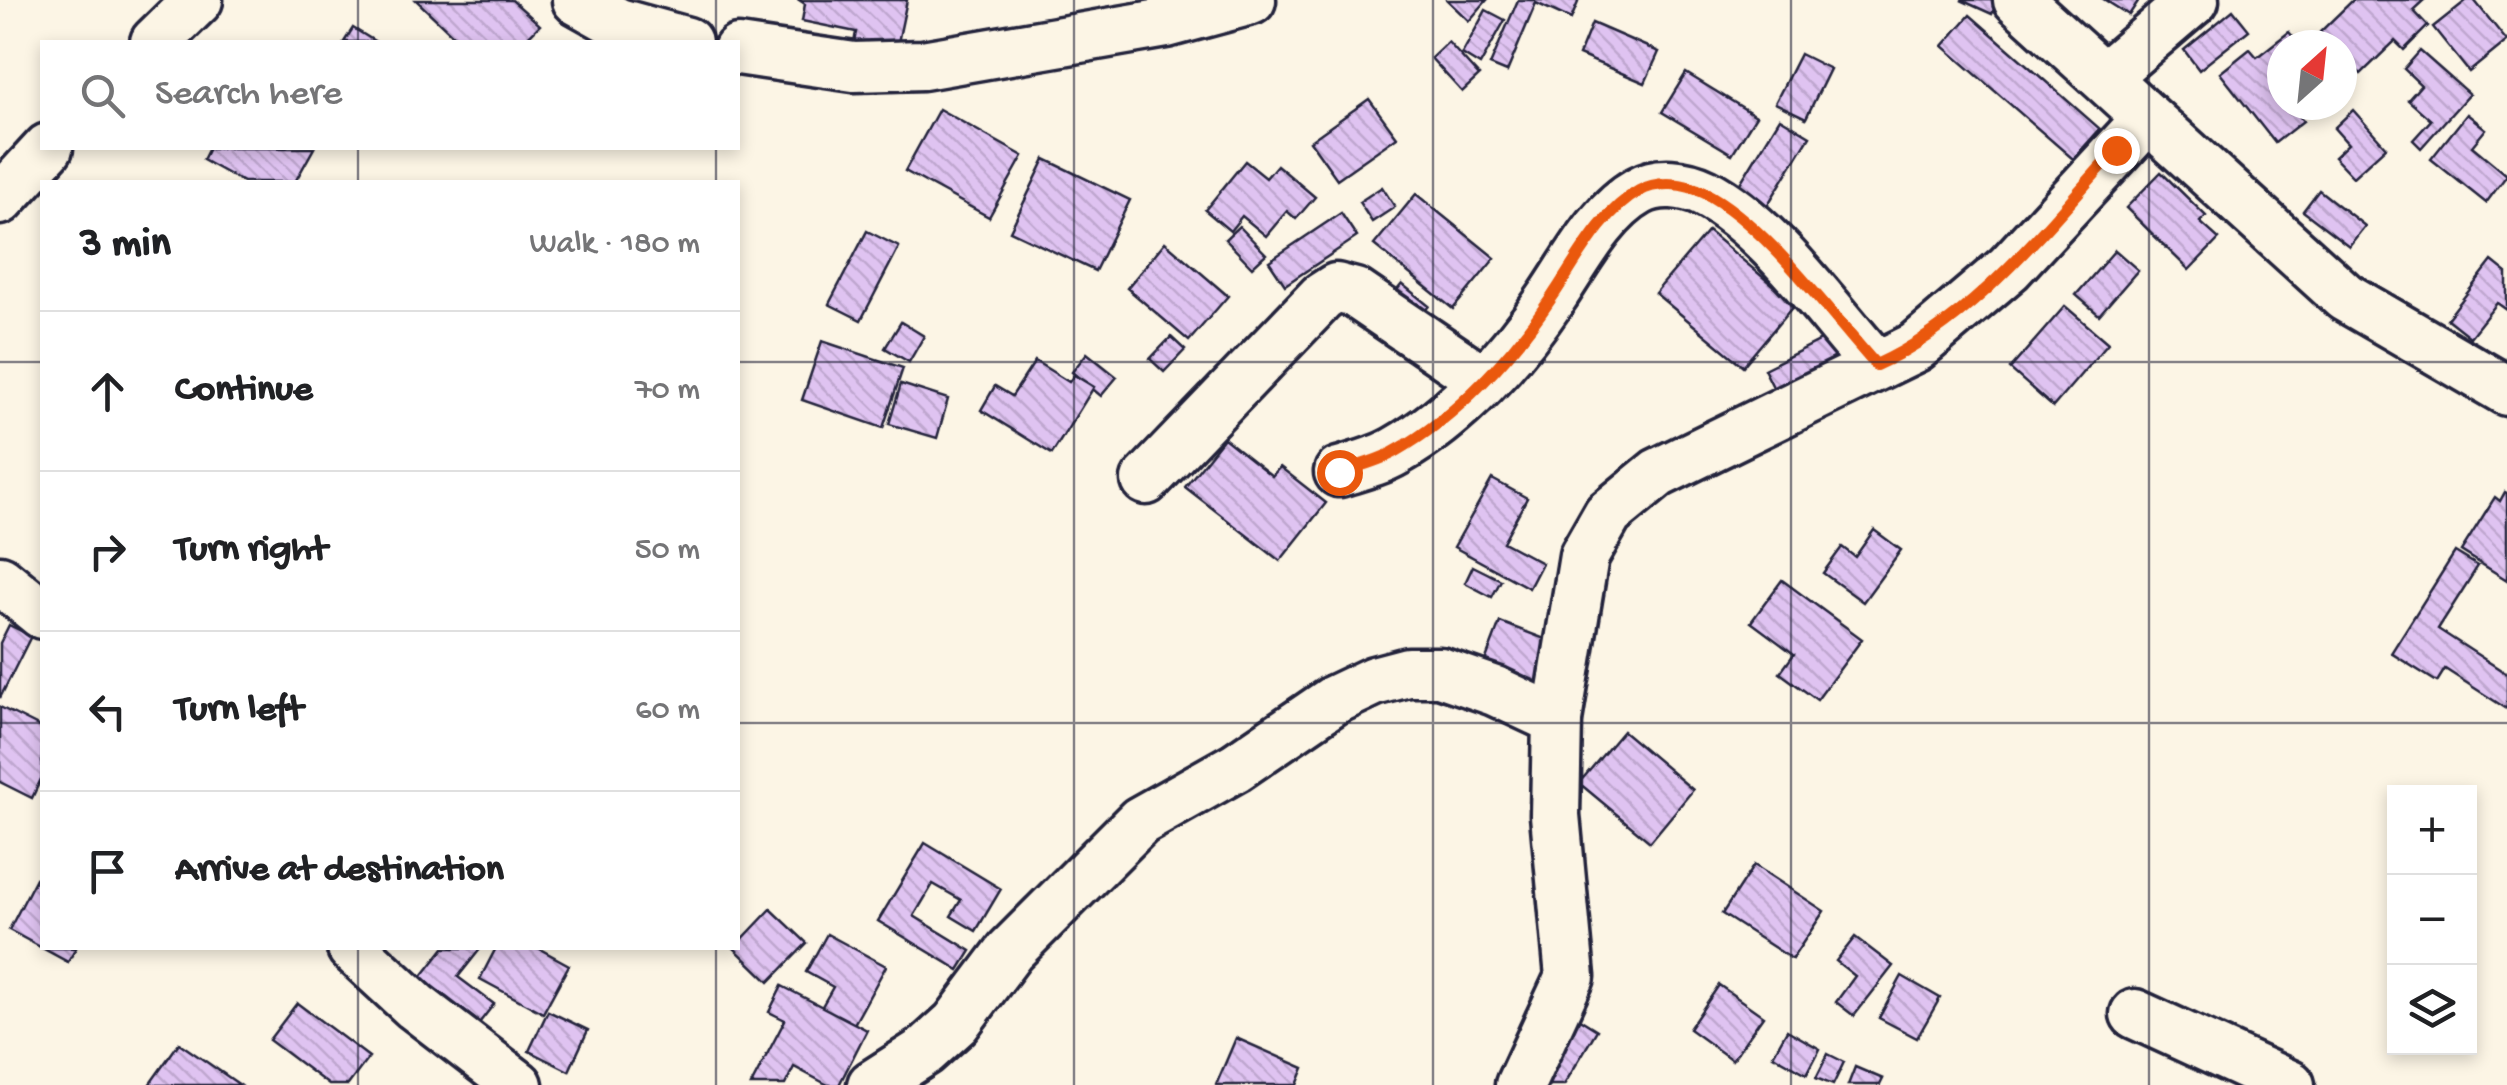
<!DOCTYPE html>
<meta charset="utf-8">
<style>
body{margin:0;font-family:"Gochi Hand",sans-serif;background:#f2f2f2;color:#202124}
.controls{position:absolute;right:30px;bottom:30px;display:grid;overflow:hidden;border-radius:0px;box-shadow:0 5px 15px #0003}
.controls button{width:90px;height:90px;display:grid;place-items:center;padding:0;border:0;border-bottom:2px solid #e0e0e0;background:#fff;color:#202124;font:50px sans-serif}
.compass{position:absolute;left:2267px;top:30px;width:90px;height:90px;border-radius:50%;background:#fff;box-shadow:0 5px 15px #0003;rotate:27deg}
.stop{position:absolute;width:30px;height:30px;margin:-22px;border:8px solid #ea580c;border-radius:50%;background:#fff}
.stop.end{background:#ea580c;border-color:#fff;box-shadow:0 2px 10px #0008}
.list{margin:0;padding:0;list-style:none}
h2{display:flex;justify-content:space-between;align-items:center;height:130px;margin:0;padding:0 40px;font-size:42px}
h2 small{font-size:32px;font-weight:400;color:#757577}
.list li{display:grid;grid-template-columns:65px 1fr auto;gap:30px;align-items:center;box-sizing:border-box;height:160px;padding:0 40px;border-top:2px solid #e0e0e0}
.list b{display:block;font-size:38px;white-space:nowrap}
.list em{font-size:32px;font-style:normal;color:#757577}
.icon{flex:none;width:55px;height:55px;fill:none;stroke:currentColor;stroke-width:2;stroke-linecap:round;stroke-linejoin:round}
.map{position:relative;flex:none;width:2507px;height:1085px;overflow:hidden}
.search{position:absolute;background:#fff;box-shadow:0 5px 15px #0003;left:40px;top:40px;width:700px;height:110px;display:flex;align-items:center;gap:25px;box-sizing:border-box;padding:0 35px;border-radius:0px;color:#757577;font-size:38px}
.panel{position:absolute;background:#fff;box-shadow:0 5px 15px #0003;left:40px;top:180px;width:700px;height:770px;border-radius:0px}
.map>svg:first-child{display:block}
.building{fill:url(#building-back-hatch);stroke:#22223b;stroke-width:2.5}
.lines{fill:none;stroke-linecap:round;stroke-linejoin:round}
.street-casing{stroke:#22223b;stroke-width:55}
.street{stroke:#fcf5e5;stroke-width:48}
.route{stroke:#ea580c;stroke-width:12}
.grid{fill:none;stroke:#22223b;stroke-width:2.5;stroke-opacity:0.55}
</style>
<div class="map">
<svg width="2507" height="1085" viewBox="0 0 2507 1085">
<defs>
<pattern id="building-back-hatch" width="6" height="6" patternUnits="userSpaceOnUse" patternTransform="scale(2.5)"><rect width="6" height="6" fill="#dfc3f1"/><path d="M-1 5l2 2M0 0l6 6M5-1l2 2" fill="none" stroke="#bfa7d0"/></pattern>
</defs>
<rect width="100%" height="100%" fill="#fcf5e5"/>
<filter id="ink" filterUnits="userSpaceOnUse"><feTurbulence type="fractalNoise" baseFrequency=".01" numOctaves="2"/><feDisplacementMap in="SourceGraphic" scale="20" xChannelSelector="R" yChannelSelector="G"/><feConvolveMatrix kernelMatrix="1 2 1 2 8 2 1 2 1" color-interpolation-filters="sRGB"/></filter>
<g filter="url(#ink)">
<g class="building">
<polygon points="416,0 512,0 540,25 523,42 460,42"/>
<polygon points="799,0 907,0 896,52 854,43 856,32 802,21 805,4"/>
<polygon points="1447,0 1487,0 1469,21"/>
<polygon points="1518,0 1579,0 1571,19 1536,3 1507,72 1490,65"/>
<polygon points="1961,0 1997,0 1998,1 1992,14"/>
<polygon points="2105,0 2139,0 2129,15"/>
<polygon points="2353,0 2424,0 2413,10 2428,26 2404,50 2395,41 2361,74 2342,54 2342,45 2333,45 2320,32"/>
<polygon points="2467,0 2474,0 2507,41 2469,72 2433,27"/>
<polygon points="1486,10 1505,20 1480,65 1462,54"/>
<polygon points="2233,10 2249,30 2199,70 2184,50"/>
<polygon points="1970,15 2100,129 2073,159 1943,46"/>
<polygon points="1592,23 1659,52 1645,83 1579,55"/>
<polygon points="353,28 376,42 344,42"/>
<polygon points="2289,32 2300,45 2282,45 2282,105 2297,105 2293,108 2303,121 2275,143 2220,73 2250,49 2257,57"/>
<polygon points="1448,42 1479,76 1462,92 1431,58"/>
<polygon points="2420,51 2469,94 2421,148 2413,140 2431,120 2408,100 2421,85 2404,69"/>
<polygon points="1800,54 1830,69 1806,118 1775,103"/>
<polygon points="1686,73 1756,116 1732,154 1662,112"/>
<polygon points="1369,99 1397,137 1337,179 1310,141"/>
<polygon points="939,109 1023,156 989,217 905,171"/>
<polygon points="2353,110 2386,147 2353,177 2334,157 2348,144 2334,128"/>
<polygon points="2467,114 2486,129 2472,146 2507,175 2486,203 2431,159"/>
<polygon points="1780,118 1810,136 1767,206 1737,188"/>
<polygon points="209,148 314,148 295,182 243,182 203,160"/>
<polygon points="1045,159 1130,200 1095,271 1010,231"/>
<polygon points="1245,161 1266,178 1277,165 1315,197 1296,219 1287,211 1266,236 1242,216 1230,231 1205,210"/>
<polygon points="2161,172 2206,216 2200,222 2219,239 2189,270 2126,208"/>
<polygon points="1382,187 1395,207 1372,222 1359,202"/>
<polygon points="2319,190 2365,226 2349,246 2303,211"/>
<polygon points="1416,194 1495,258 1453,309 1374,245"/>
<polygon points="1341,213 1357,237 1285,285 1269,261"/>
<polygon points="1239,226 1266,254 1252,267 1225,239"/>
<polygon points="867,231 899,247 861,320 829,304"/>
<polygon points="1708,231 1795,304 1743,366 1655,293"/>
<polygon points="1165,242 1228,296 1189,341 1127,288"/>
<polygon points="2115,250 2138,270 2099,315 2076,295"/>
<polygon points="2492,261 2507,273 2507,310 2497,303 2470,337 2447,319"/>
<polygon points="1402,284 1429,306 1414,323 1388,301"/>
<polygon points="2065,306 2108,343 2053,407 2010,369"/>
<polygon points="901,322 924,336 909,362 885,348"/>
<polygon points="1835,333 1847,358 1776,393 1764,369"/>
<polygon points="1171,337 1185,350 1164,372 1150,359"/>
<polygon points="822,341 903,368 883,428 802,400"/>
<polygon points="1087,353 1117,377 1101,396 1072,372"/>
<polygon points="1035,361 1069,382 1074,375 1094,387 1052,454 981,410 995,386 1012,396"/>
<polygon points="901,384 948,399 937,438 889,424"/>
<polygon points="1224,438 1272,476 1280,467 1326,503 1280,561 1185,487"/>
<polygon points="1492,479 1527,498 1503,542 1542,563 1529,588 1454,547"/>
<polygon points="2505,492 2507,493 2507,580 2461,551 2495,497 2500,501"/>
<polygon points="1874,530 1901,550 1863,602 1823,573 1842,547 1855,557"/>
<polygon points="2455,552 2478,566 2438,629 2507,674 2507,709 2445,669 2437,682 2391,653"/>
<polygon points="1473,566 1501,580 1492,597 1465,583"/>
<polygon points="1782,580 1862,639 1817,700 1780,673 1794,654 1751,622"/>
<polygon points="1500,622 1558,644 1539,693 1481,672"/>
<polygon points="9,625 31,636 0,698 0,643"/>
<polygon points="0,707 42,728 42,777 32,798 0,782"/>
<polygon points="1623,731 1693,790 1650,842 1579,783"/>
<polygon points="925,843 1001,889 976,931 951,916 961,900 933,884 914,916 971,951 959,970 878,921"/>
<polygon points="1754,865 1824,911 1792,959 1722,914"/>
<polygon points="36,878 42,882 42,948 76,948 68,962 9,930"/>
<polygon points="771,909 807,943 769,982 734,948"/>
<polygon points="827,934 886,966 853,1026 821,1008 833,987 806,972"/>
<polygon points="1855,937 1893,966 1854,1016 1836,1002 1855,976 1836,961"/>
<polygon points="444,948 481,948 458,977 494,1004 476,1027 418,981"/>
<polygon points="496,948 538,948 569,965 543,1013 480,979"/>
<polygon points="1902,976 1940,998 1917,1038 1879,1018"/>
<polygon points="1719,985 1763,1016 1732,1060 1689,1029"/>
<polygon points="782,986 867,1030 839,1085 828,1085 794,1067 785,1085 751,1085 785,1020 769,1012"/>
<polygon points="297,1003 369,1057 348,1085 329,1085 269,1040"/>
<polygon points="548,1011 588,1030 569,1071 529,1051"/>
<polygon points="1573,1015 1597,1030 1564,1085 1529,1085"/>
<polygon points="1787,1030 1820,1049 1807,1074 1773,1055"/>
<polygon points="1236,1038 1304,1068 1297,1085 1216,1085"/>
<polygon points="179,1043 240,1085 149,1085"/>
<polygon points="1828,1054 1844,1062 1833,1085 1816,1078"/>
<polygon points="1855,1067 1883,1079 1880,1085 1848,1085"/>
</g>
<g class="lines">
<g class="street-casing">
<g id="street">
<polyline points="577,0 618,23 687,42"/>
<polyline points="2018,0 2345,297 2507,391"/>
<polyline points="155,42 198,0"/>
<polyline points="738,50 854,67 923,65 1166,23 1251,0"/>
<polyline points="2104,77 2194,0"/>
<polyline points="0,200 48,148"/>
<path d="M1339,472C1358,466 1379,461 1396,451C1458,416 1513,355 1552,297C1576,262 1601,212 1639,191C1658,180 1685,183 1705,193C1769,226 1828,312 1876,365"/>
<polyline points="1146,480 1322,297 1336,288 1355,293 1483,380"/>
<polyline points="0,580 42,614"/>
<polyline points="352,948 415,1006 518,1085"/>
<polyline points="2135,1014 2290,1085"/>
<polyline points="872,1085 925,1051 956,1023 1010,951 1140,821 1236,767 1334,700 1374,681 1408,672 1440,672 1495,691 1557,720"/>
<polyline points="1520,1085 1570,977 1555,815 1557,720 1584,556 1608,514 1658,473 1916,347 2009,268 2147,119"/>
</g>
</g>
<use href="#street" class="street"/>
</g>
</g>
<g class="lines" filter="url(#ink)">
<path class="route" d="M1339,472C1358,466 1379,461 1396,451C1458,416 1513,355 1552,297C1576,262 1601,212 1639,191C1658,180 1685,183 1705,193C1765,224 1830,314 1876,365C1974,321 2045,228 2116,150"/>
</g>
<path class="grid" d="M358,0V42M716,0V42M1074,0V1085M1433,0V1085M1791,0V1085M2149,0V1085M358,148V182M716,148V182M0,362H42M738,362H2507M0,723H42M738,723H2507M358,948V1085M716,948V1085"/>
</svg>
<div class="controls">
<button>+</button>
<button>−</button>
<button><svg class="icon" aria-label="layers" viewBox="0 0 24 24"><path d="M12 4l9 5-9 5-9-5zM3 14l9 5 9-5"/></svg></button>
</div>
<svg class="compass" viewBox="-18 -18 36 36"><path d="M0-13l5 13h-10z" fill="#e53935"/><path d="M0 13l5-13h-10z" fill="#757577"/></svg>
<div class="stop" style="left:1339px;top:472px"></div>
<div class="stop end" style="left:2116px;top:150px"></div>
<div class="search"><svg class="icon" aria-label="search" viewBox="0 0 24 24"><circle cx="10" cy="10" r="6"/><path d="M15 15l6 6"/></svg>Search here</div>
<section class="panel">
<h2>3 min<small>Walk · 180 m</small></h2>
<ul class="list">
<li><svg class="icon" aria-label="ahead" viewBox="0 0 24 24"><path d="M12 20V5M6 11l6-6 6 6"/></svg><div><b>Continue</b></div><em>70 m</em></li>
<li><svg class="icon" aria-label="right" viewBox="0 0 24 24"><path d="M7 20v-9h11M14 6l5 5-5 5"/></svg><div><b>Turn right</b></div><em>50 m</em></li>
<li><svg class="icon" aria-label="left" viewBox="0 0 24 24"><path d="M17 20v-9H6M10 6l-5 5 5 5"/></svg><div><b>Turn left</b></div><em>60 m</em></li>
<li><svg class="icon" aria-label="arrive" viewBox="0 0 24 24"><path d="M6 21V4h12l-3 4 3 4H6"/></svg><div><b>Arrive at destination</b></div></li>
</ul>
</section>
</div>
